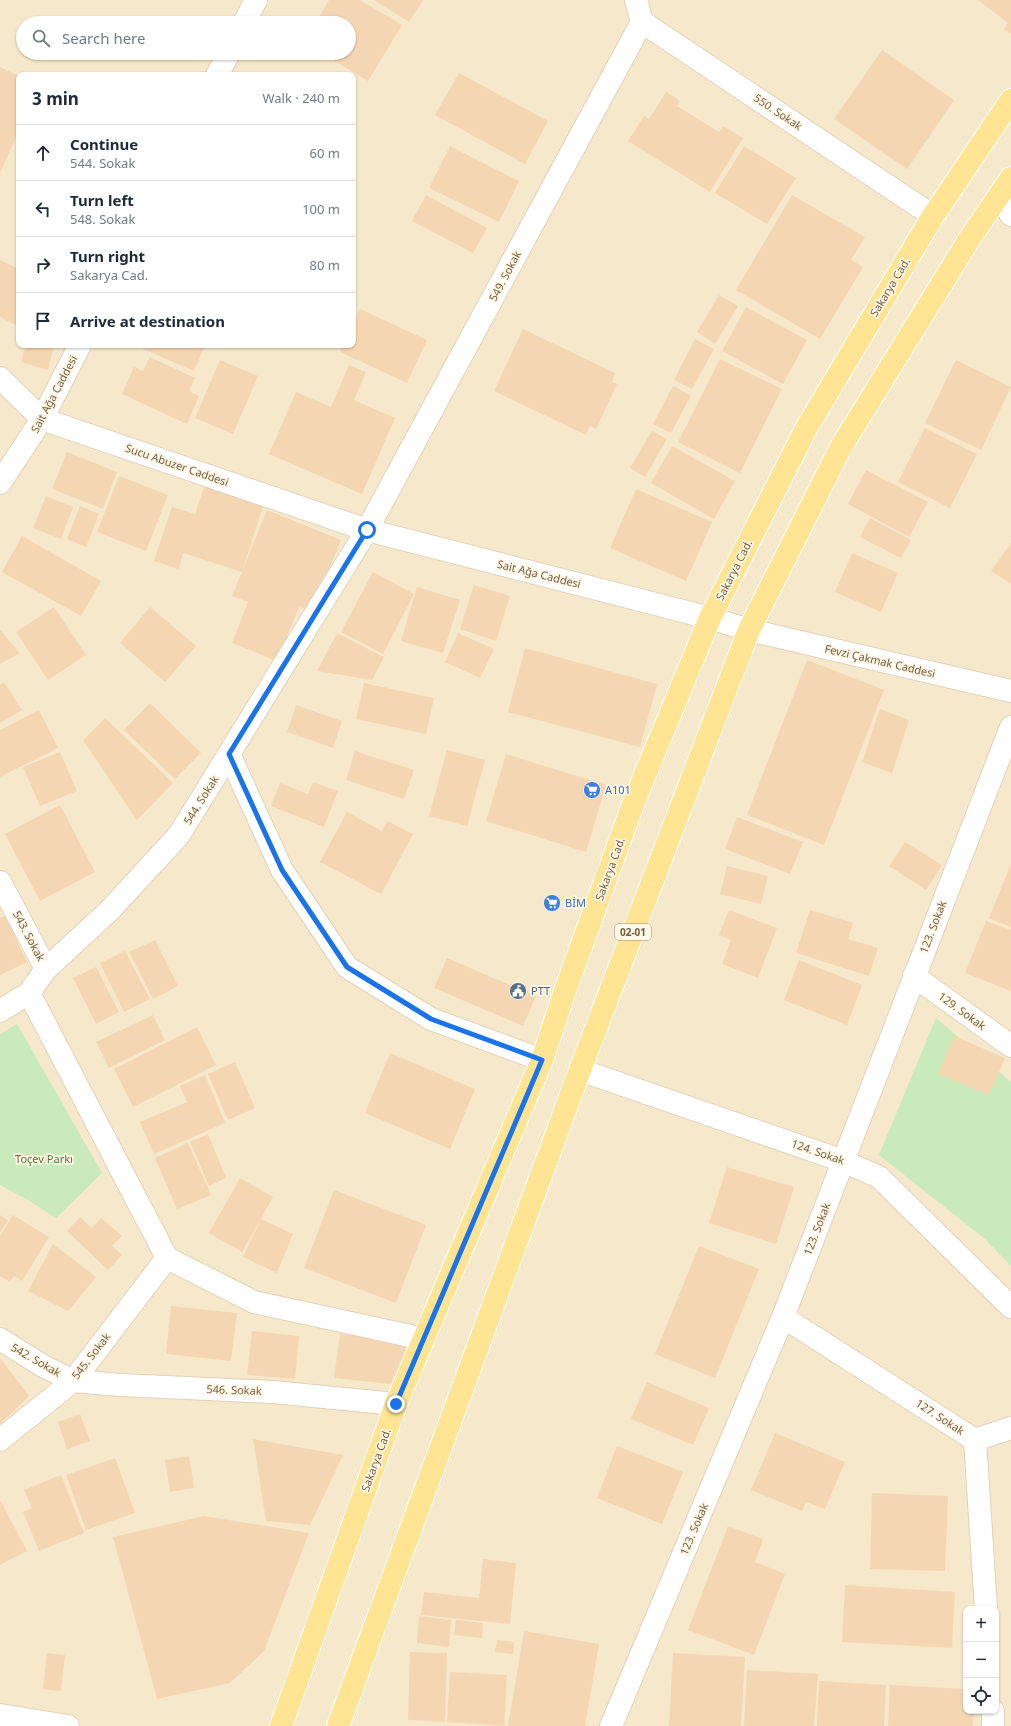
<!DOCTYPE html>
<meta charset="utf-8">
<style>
body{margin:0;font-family:"Noto Sans",sans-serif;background:#f6f6f7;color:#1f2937}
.controls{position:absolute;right:12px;bottom:12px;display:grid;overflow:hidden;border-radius:8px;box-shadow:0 1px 3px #0004}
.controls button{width:36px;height:36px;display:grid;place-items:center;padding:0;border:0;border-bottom:1px solid #e0e1e3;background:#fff;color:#1f2937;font:20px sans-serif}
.stop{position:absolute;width:12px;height:12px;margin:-9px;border:3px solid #1a73e8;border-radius:50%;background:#fff}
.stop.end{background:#1a73e8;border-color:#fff;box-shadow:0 1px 4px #0008}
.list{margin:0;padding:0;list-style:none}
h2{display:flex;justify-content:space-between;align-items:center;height:52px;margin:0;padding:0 16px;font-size:17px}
h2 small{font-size:13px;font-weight:400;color:#747a83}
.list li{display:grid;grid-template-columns:26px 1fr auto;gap:12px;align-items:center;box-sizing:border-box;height:56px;padding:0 16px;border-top:1px solid #e0e1e3}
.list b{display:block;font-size:15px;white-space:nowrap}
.list p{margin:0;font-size:13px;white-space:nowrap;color:#747a83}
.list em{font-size:13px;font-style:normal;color:#747a83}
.icon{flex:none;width:22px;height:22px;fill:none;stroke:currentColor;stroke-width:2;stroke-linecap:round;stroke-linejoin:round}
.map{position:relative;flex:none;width:1011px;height:1726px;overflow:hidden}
.search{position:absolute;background:#fff;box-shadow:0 1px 3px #0004;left:16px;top:16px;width:340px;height:44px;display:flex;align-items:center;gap:10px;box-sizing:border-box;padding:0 14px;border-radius:22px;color:#747a83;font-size:15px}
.panel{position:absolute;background:#fff;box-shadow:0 1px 3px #0004;left:16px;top:72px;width:340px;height:276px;border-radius:8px}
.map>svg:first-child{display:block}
.residential{fill:#f6e8cb;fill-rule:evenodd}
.green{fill:#c9ebbc}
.building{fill:#f5d6b3}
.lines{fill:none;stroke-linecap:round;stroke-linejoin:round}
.minor-casing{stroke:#e2d2b9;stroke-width:24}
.tertiary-casing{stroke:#e2d2b9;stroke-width:24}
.secondary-casing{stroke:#e7d4b7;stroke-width:24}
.primary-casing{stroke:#fff;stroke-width:24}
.minor{stroke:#fff;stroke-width:22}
.tertiary{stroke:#fff;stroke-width:22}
.secondary{stroke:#fff;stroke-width:22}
.primary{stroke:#ffe593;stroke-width:22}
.route{stroke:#1a73e8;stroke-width:5}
.labels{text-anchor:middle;stroke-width:3.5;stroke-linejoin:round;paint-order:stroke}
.shield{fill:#fff8e5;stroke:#9e8b75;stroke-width:1}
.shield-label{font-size:10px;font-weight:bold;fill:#755c45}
.street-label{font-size:11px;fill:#755c45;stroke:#fff8e5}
.shop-label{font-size:11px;fill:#366cbe;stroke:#fff8e5;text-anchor:start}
.service-label{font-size:11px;fill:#4e5e75;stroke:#fff8e5;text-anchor:start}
.park-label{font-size:11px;fill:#467b3c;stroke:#fff8e5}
</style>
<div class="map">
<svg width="1011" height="1726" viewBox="0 0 1011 1726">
<rect width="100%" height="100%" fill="#fef5dd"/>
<path class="residential" d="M0,0H1011V1726H0ZM23,23H349V53H23ZM19,75H353V345H19ZM966,1609H996V1711H966Z"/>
<g class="green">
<polygon points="936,1018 1011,1082 1011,1266 985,1239 879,1155"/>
<polygon points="17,1024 102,1173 56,1218 28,1200 0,1185 0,1034"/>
</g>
<g class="building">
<polygon points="329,0 360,0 402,25 368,81 321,53 349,53 349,23 316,23"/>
<polygon points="374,0 423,0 409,22"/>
<polygon points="978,0 1011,0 1011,34 1004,29 1008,23"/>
<polygon points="882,50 954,100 907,169 834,119"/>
<polygon points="0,67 19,76 19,131 0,173"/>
<polygon points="459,73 548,121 525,164 435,115"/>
<polygon points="666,92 680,101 677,106 719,132 723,126 743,138 710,192 628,141 644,116 649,119"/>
<polygon points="450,146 519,181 499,222 429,188"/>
<polygon points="744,146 796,178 767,224 715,193"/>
<polygon points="426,195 487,228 473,253 412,221"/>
<polygon points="792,195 865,237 851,260 863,267 820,339 736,290"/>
<polygon points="0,260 19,269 19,327 0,317"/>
<polygon points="719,295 738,306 715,344 697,332"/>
<polygon points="746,307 807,340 783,384 722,351"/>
<polygon points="360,309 427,340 407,383 340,352 343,345 353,345 353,324"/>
<polygon points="523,329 615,373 612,382 617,384 596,429 590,426 586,435 494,391"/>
<polygon points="695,339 714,349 692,389 674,380"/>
<polygon points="26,345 54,346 48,370 21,362"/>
<polygon points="145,345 205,345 194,371 143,349"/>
<polygon points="150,357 195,378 189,391 199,396 187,424 122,394 134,367 143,371"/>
<polygon points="720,359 782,389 740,473 678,442"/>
<polygon points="220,360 258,376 233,434 195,418"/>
<polygon points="956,360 1011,387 981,450 925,423"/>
<polygon points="349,365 366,372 354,400 395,418 362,494 269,454 296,392 331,407"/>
<polygon points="673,386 691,395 671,433 653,424"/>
<polygon points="925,428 977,454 950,508 898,482"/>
<polygon points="652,431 667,439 645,477 630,468"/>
<polygon points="672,446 735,481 714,519 651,483"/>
<polygon points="67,452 117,472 103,509 52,489"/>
<polygon points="866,470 928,502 909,537 848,504"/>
<polygon points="119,476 168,495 146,551 97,532"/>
<polygon points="205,484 264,503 242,572 183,553 179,569 154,561 172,507 195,514"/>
<polygon points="636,489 712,522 686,581 610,548"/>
<polygon points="46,496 73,507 61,539 33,528"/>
<polygon points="80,506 99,514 86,547 67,539"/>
<polygon points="267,510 341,540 312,612 299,607 277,661 232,643 248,602 232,596"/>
<polygon points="870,518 911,540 901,558 860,537"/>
<polygon points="22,536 101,581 81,616 2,572"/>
<polygon points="1011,543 1011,584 991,571"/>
<polygon points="852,553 898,573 881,612 835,592"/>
<polygon points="373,572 414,594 383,654 341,632"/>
<polygon points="474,585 510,596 496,641 460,629"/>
<polygon points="417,587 460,600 443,653 401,641"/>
<polygon points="54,607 86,655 48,680 16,632"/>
<polygon points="150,607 196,646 165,682 120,643"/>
<polygon points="0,630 20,653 0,664"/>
<polygon points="337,633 384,657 372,680 317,671"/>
<polygon points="458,633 494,649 480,678 445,662"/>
<polygon points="525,648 657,684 640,747 508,712"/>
<polygon points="807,660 884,690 824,845 747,815"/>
<polygon points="4,682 22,710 0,723 0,685"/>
<polygon points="364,683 434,698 426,734 356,719"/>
<polygon points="150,703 201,753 175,779 124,730"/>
<polygon points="296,705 342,721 333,748 287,732"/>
<polygon points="880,709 909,720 892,773 862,762"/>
<polygon points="39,710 58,748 0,777 0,730"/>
<polygon points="105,718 173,783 137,820 83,740"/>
<polygon points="447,750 485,760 467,826 429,816"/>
<polygon points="355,751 414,770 404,799 346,780"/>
<polygon points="60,752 77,791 40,806 23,767"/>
<polygon points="506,754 606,785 586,852 486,821"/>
<polygon points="313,782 338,791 324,827 271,806 280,783 308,794"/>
<polygon points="60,805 95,872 40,901 5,834"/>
<polygon points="347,812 382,831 387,821 413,834 381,894 320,862"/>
<polygon points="737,817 803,842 790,874 725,849"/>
<polygon points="905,842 942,865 926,890 889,866"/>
<polygon points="1011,864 1011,927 989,918"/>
<polygon points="727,866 768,876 761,904 720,894"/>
<polygon points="729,910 777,928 758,978 722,964 731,940 719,935"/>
<polygon points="810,910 853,923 848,939 878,948 869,976 796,953"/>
<polygon points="5,916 27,962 0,975 0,918"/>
<polygon points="986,921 1011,930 1011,991 965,973"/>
<polygon points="155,940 178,986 153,999 129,952"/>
<polygon points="125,951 150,999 124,1012 100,963"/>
<polygon points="447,958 536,996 523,1026 434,988"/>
<polygon points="799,960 862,985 847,1025 784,1000"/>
<polygon points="96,967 119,1012 96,1024 73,978"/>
<polygon points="153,1015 165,1040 109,1068 96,1042"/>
<polygon points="197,1027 216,1065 133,1107 114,1069"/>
<polygon points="954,1036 1005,1058 989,1095 938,1074"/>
<polygon points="390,1053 475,1089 450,1149 365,1113"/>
<polygon points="235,1062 255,1108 228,1120 208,1074"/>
<polygon points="205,1075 225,1123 154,1154 140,1122 187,1102 180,1086"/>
<polygon points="208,1134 226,1178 209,1186 190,1142"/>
<polygon points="188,1143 211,1195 177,1209 155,1158"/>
<polygon points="727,1167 794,1187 776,1244 709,1223"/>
<polygon points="240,1178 273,1197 242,1252 209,1233"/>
<polygon points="334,1190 426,1225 396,1303 304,1268"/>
<polygon points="0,1215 8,1220 0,1233"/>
<polygon points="13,1215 49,1237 22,1281 14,1276 10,1282 0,1276 0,1236"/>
<polygon points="80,1217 92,1228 101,1218 122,1236 112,1246 122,1255 108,1270 67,1231"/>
<polygon points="261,1219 293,1234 277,1273 243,1257"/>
<polygon points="53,1244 96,1277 68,1311 28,1291"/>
<polygon points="699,1246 759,1269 715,1378 655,1354"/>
<polygon points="171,1306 237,1313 231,1361 166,1354"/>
<polygon points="252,1331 299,1336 295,1379 247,1375"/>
<polygon points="340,1334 413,1343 409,1386 334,1378"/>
<polygon points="0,1358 29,1396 0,1424"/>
<polygon points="647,1382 709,1408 693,1445 631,1419"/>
<polygon points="80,1414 90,1441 67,1449 58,1422"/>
<polygon points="775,1433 845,1462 825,1509 806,1502 802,1511 751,1490"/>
<polygon points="253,1439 343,1455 310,1525 266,1521"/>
<polygon points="617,1446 683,1472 662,1524 597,1498"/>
<polygon points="189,1456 194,1488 170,1492 165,1460"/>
<polygon points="115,1458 135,1513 86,1530 66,1475"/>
<polygon points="61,1475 84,1533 39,1551 23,1512 32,1508 24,1490"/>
<polygon points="872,1493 948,1496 945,1571 870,1569"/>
<polygon points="0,1500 27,1551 0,1565"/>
<polygon points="204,1516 309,1533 264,1651 230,1683 157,1699 113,1537"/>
<polygon points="728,1526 763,1539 755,1562 785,1574 754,1655 688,1630"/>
<polygon points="483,1559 516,1563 510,1624 421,1615 424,1592 479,1598"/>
<polygon points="845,1585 955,1592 952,1648 842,1642"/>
<polygon points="419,1616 451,1620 449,1647 417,1643"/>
<polygon points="456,1620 483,1623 482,1638 454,1635"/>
<polygon points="524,1631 599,1644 585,1726 508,1726"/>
<polygon points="497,1640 514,1642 513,1654 495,1652"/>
<polygon points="410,1652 447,1653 445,1722 408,1720"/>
<polygon points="47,1653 65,1655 61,1691 43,1689"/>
<polygon points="673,1653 745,1657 741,1726 669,1726"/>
<polygon points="747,1670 818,1674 814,1726 744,1726"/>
<polygon points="450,1672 507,1675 504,1726 447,1722"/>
<polygon points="819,1681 886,1685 884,1726 817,1726"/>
<polygon points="890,1685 966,1689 966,1711 974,1711 973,1726 888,1726"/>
</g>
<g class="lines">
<g class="minor-casing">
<g id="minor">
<polyline points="636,0 642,22 933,216"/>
<polyline points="1000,195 1011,215"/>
<polyline points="229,754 282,870 347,967 431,1019 542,1060"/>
<polyline points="0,882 46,969"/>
<polyline points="914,976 1011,1046"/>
<polyline points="29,993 167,1258 254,1302 424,1339"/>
<polyline points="0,1011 29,993 46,969 109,911 179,835 367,530 642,22"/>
<polyline points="580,1070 843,1161 879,1177 1011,1307"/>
<polyline points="783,1317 975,1440 986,1609"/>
<polyline points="0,1339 43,1366 73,1381 121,1385 273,1392 396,1404"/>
<polyline points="0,1440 73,1381 167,1258"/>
<polyline points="975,1440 1011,1428"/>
<polyline points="993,1711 993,1726"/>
<polyline points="611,1726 783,1317 1011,727"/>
</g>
</g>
<g class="tertiary-casing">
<g id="tertiary">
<polyline points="244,23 256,0"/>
<polyline points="217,75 229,53"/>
<polyline points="0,378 42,419 367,530 710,618 749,630 1011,691"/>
<polyline points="0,483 42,419 80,345"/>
</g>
</g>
<g class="secondary-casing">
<polyline id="secondary" points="0,1715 68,1726"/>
</g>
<g class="primary-casing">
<g id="primary">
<polyline points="281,1726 396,1404 542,1060 566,988 635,799 710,618 807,427 933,216 1011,100"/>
<polyline points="338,1726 580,1070 749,630 841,447 970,238 1011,178"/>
</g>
</g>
<use href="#minor" class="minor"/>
<use href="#tertiary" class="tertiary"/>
<use href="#secondary" class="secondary"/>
<use href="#primary" class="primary"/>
</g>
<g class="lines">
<polyline class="route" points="367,530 229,754 282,870 347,967 431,1019 542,1060 396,1404"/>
</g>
<defs>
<g id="supermarket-disc" transform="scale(0.9)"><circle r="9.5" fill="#3f7fe0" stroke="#fff8e5"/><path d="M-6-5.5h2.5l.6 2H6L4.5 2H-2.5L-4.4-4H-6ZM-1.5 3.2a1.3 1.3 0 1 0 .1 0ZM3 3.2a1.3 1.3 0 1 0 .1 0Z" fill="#fff"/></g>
<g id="civic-disc" transform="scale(0.9)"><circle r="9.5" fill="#5c6f8a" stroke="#fff8e5"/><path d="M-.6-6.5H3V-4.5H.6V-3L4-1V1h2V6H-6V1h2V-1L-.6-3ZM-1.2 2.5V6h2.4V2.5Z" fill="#fff"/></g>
</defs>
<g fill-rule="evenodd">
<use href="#supermarket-disc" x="592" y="790"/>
<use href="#supermarket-disc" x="552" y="903"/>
<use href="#civic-disc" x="518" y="991"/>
</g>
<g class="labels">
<rect class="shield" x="615" y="924" width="36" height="16" rx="3"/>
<g class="shield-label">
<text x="633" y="936">02-01</text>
</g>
<g class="street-label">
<text transform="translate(778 112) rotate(34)" y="4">550. Sokak</text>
<text transform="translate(505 276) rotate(-62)" y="4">549. Sokak</text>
<text transform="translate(890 287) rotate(-59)" y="4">Sakarya Cad.</text>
<text transform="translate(54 394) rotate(-62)" y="4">Sait Ağa Caddesi</text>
<text transform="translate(177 465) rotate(19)" y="4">Sucu Abuzer Caddesi</text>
<text transform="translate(734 570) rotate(-63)" y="4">Sakarya Cad.</text>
<text transform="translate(539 574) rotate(14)" y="4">Sait Ağa Caddesi</text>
<text transform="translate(880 661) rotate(13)" y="4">Fevzi Çakmak Caddesi</text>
<text transform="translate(201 800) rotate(-58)" y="4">544. Sokak</text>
<text transform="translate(610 869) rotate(-70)" y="4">Sakarya Cad.</text>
<text transform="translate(933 927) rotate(-69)" y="4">123. Sokak</text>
<text transform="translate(29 936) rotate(62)" y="4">543. Sokak</text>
<text transform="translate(962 1011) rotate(36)" y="4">129. Sokak</text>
<text transform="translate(818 1152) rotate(19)" y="4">124. Sokak</text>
<text transform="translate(817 1229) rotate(-69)" y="4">123. Sokak</text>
<text transform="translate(91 1356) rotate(-52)" y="4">545. Sokak</text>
<text transform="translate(36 1360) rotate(30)" y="4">542. Sokak</text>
<text transform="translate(234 1390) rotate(2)" y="4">546. Sokak</text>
<text transform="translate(940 1417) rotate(33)" y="4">127. Sokak</text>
<text transform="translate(376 1460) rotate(-70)" y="4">Sakarya Cad.</text>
<text transform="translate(694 1529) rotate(-67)" y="4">123. Sokak</text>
</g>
<g class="shop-label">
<text x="605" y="794">A101</text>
<text x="565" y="907">BİM</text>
</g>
<g class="service-label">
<text x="531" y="995">PTT</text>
</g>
<g class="park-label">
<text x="44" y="1163">Toçev Parkı</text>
</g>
</g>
</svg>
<div class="controls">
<button>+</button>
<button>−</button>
<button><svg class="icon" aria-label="locate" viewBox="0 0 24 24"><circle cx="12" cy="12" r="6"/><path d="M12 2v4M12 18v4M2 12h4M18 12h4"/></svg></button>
</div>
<div class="stop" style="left:367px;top:530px"></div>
<div class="stop end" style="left:396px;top:1404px"></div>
<div class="search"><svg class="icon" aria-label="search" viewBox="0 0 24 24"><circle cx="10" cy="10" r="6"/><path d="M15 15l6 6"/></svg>Search here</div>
<section class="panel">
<h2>3 min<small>Walk · 240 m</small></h2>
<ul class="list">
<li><svg class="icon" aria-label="ahead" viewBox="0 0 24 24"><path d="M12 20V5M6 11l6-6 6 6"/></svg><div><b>Continue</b><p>544. Sokak</p></div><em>60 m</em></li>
<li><svg class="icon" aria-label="left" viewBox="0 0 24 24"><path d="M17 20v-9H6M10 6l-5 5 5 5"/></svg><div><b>Turn left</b><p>548. Sokak</p></div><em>100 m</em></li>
<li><svg class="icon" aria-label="right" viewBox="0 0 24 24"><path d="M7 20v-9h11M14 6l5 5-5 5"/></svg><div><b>Turn right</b><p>Sakarya Cad.</p></div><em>80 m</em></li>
<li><svg class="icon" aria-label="arrive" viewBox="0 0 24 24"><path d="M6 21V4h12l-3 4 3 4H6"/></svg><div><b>Arrive at destination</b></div></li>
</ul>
</section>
</div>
